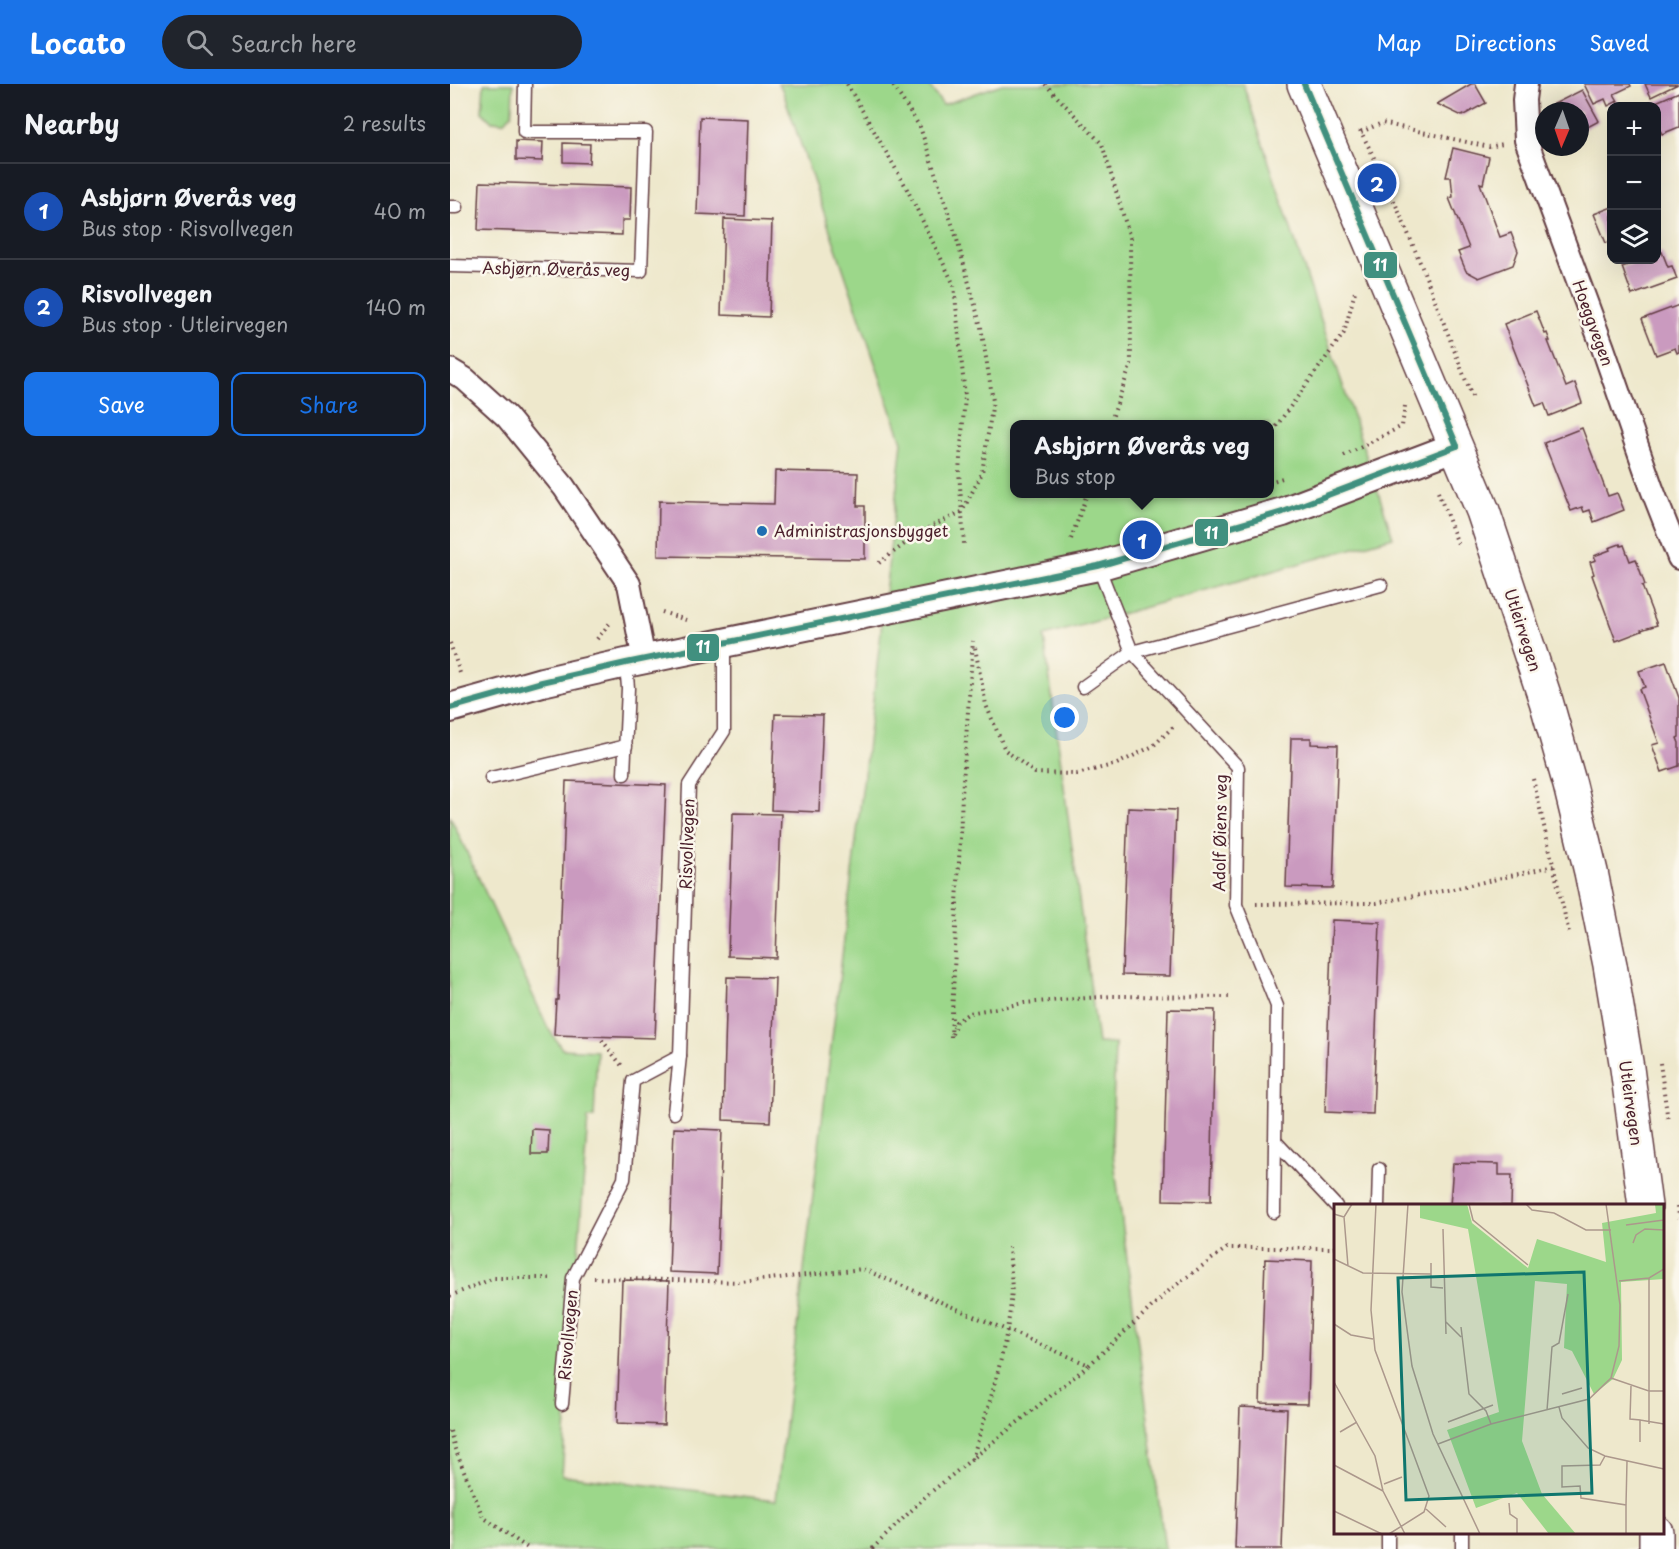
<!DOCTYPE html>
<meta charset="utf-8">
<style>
body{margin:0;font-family:"Playpen Sans",sans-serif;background:#20242c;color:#f1f3f6}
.controls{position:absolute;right:18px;top:18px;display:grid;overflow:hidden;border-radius:12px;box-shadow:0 6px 24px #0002}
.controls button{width:54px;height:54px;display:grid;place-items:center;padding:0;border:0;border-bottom:2px solid #363941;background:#171b24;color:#f1f3f6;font:30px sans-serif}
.compass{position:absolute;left:1085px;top:18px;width:54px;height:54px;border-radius:50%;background:#171b24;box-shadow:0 6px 24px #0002;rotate:182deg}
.you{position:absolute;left:615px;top:634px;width:21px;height:21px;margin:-15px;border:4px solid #fff;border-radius:50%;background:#1a73e8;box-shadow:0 0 0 9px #1a73e833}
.badge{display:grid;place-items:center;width:39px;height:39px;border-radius:50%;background:#1a73e8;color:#fff;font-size:20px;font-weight:700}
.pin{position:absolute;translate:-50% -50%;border:3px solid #fff;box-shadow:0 2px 6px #0006}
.popup{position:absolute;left:560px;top:336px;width:264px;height:78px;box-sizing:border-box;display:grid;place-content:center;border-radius:12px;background:#171b24;filter:drop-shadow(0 2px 4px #0005);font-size:20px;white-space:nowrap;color:#9ea1a6}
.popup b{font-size:22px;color:#f1f3f6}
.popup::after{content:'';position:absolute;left:50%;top:100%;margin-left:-12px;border:12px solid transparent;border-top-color:#171b24}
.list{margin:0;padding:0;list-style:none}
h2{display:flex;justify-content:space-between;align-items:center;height:78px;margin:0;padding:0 24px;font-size:26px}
h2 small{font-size:20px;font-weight:400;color:#9ea1a6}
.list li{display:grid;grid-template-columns:39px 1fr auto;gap:18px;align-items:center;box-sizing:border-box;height:96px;padding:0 24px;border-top:2px solid #363941}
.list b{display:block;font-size:22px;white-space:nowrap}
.list p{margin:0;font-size:20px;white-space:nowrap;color:#9ea1a6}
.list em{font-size:20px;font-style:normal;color:#9ea1a6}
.actions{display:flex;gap:12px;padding:18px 24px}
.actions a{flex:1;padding:14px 0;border:2px solid #1a73e8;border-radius:12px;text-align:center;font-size:21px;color:#1a73e8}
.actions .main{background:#1a73e8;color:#fff}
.icon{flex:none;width:33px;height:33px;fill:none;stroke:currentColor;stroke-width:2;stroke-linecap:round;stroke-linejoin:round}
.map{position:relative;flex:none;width:1229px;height:1465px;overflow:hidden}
header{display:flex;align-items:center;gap:36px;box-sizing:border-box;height:84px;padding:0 30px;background:#1a73e8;color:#fff}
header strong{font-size:28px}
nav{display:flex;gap:33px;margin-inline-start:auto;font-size:21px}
.search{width:420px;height:54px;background:#20242c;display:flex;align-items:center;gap:15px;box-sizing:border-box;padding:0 21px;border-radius:33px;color:#9ea1a6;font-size:22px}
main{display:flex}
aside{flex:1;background:#171b24}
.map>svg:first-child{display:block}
.green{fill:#9cd78a;stroke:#737b5a;stroke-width:1.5;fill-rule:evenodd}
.building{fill:#ca9abf}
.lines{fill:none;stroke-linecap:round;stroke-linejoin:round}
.service-casing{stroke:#633d43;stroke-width:15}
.minor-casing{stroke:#633d43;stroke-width:26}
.tertiary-casing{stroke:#633d43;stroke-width:32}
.secondary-casing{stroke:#633d43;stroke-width:36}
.path{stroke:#633d43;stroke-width:4;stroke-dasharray:1.5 4.5;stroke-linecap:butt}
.service{stroke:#fff;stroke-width:12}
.minor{stroke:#fff;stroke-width:22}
.tertiary{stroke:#fff;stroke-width:28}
.secondary{stroke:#fff;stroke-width:33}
.bus-1-casing{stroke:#fbf7ec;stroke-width:10}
.bus-1{stroke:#41907f;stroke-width:6}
.poi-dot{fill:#1f6fb2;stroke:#fbf7ec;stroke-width:2}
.labels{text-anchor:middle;stroke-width:5;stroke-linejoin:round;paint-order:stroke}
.street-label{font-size:16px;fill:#4a1f2b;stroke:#fbf7ec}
.poi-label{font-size:16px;fill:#4a1f2b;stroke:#fbf7ec;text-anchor:start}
.inset-road{fill:none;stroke:#ac988c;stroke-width:1.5}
.view{fill:#0f766e;fill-opacity:0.15;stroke:#0f766e;stroke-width:3}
.inset-edge{fill:none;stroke:#4a1f2b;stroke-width:3}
.line-badge{stroke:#fbf7ec;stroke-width:2}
.badge-label{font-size:16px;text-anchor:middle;font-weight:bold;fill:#fff}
</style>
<header>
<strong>Locato</strong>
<div class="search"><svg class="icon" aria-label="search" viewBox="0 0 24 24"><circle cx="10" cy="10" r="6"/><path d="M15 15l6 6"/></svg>Search here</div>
<nav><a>Map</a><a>Directions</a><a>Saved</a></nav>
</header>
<main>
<aside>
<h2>Nearby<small>2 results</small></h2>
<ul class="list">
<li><span class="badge" style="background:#1a4fb4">1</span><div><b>Asbjørn Øverås veg</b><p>Bus stop · Risvollvegen</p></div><em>40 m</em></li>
<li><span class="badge" style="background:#1a4fb4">2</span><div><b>Risvollvegen</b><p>Bus stop · Utleirvegen</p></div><em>140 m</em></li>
</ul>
<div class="actions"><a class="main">Save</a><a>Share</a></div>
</aside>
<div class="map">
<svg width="1229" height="1465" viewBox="0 0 1229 1465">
<rect width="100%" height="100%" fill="#fbf7ec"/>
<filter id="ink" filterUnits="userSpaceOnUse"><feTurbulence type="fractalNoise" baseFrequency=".0167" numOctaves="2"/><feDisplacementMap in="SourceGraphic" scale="12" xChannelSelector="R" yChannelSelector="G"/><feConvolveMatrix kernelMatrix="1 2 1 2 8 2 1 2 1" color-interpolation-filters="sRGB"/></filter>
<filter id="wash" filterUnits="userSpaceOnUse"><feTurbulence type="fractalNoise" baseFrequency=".008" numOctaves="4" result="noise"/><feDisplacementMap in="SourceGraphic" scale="24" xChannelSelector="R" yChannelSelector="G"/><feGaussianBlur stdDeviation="1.35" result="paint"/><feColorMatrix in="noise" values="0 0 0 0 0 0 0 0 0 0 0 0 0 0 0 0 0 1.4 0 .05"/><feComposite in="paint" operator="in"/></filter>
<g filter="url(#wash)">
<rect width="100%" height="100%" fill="#eee8cc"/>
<g class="green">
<polygon points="34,0 63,0 62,30 53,38 41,37 32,28"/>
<path d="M328,0H478L493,21L552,0H793L943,453L594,552L648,959L665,960L662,1061L715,1465H0V732L98,944L112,965L147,967L144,1034H138L112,1391L326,1416L425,600L452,358L332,5ZM564,340H819V410H564Z"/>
</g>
<g id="blocks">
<g class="building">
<polygon points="1021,0 1025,0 1036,19 1012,32 987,20"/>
<polygon points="1134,0 1180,0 1181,2 1164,10 1168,17 1158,22 1155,15 1144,20"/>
<polygon points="1195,0 1228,0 1201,13"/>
<polygon points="1132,6 1149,37 1130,47 1130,27 1105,27 1102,21"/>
<polygon points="1229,8 1229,43 1212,50 1206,38 1206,22 1200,22 1199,21"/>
<polygon points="250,33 298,35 295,132 247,130"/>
<polygon points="66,57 93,58 92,77 66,76"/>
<polygon points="113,59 140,60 139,79 113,78"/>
<polygon points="1003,64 1039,73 1033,100 1030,99 1031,102 1050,153 1061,149 1068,167 1063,181 1029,194 1016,187 1008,168 1019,164 999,114 1003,113 1001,93 996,93"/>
<polygon points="30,98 181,103 180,136 172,136 172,151 28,146"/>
<polygon points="1162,123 1162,157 1156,159 1144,130"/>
<polygon points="274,135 322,137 319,233 271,231"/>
<polygon points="1212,168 1218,183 1222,182 1227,195 1182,211 1172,183 1192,176 1206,176 1206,170"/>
<polygon points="1229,221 1229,268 1227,269 1225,264 1206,271 1192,235"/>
<polygon points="1086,227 1095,250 1097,249 1100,257 1098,257 1116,303 1125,299 1132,319 1099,332 1094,319 1086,322 1054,240"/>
<polygon points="1132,344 1158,412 1167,409 1174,426 1144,438 1140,426 1134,428 1132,423 1121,427 1094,359"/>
<polygon points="325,387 408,389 407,422 415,422 415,475 208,472 209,417 324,420"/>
<polygon points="1170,460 1171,462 1174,461 1180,477 1186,475 1195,501 1192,502 1207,541 1191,546 1192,547 1166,557 1142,491 1144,490 1140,478 1146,476 1144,472 1160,466 1159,464"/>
<polygon points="1216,578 1229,614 1229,653 1227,654 1229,659 1229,682 1212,688 1202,661 1209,659 1189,605 1195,603 1189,587"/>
<polygon points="325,630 373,631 369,728 321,726"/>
<polygon points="841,654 861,654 861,660 888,661 883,804 836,803"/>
<polygon points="116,697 216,701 205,954 104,951 106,916 108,916"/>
<polygon points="678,724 726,726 720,892 672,891"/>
<polygon points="283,729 331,730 326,874 278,872"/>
<polygon points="882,836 930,838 923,1030 875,1028"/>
<polygon points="277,893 325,894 320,1038 273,1036"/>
<polygon points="718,925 765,926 761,1117 713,1116"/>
<polygon points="224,1044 272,1046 267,1190 219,1188"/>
<polygon points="82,1045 99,1046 98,1070 81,1070"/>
<polygon points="1003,1079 1049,1080 1049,1091 1062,1091 1061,1122 1000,1122"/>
<polygon points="815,1175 862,1177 858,1320 810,1319"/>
<polygon points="172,1196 219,1197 214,1341 167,1339"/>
<polygon points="790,1323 837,1325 832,1465 785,1465"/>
</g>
</g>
</g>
<g filter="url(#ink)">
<use href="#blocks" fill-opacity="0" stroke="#633d43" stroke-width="1.5"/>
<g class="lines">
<g class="service-casing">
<g id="service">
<polyline points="0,123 7,123"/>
<polyline points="0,182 191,187 196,48 74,48 75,0"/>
<polyline points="648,482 682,568 788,683 786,821 827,922 824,1128"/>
<polyline points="633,603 682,568 931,501"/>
<polyline points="174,690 178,604 176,579"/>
<polyline points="41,694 176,662"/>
<polyline points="224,1029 230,972"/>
<polyline points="825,1057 886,1122"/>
<polyline points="928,1122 929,1085"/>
<polyline points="112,1320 123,1194 174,1095 183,997 230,972 239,701 274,647 274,559"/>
<polyline points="938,1448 938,1465"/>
<polyline points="1012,1465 1012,1448"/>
</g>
</g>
<g class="minor-casing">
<g id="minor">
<polyline points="1076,0 1074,16 1076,56 1153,264 1202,405 1229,474"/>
<polyline points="0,286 15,295 57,333 114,403 179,500 194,576"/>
</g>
</g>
<g class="tertiary-casing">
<polyline id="tertiary" points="0,624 92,598 176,579 648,482 833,428 1007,362"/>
</g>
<g class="secondary-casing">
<g id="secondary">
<polyline points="854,0 1033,427 1096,617 1120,701 1141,788 1160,881 1177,984 1195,1122"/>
<polyline points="1206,1465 1206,1448"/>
</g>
</g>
<g class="path">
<polyline points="397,0 455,101 504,201 515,313 509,387 514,460"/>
<polyline points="595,0 652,60 680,154 681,280 660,340"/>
<path d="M910,46C955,132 988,225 1023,315"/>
<polyline points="911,48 932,39 1039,63 1053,60"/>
<polyline points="819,352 894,249 906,204"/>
<polyline points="894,372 952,342 955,322"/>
<polyline points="819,398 836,393"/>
<polyline points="988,408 1008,460"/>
<polyline points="621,455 637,410"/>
<polyline points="429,479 472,447 512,428 532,389 543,317 531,243 506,152 470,43 442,0"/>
<polyline points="212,528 236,536"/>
<polyline points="147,555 160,539"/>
<polyline points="0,559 11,592"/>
<polyline points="525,564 536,621 555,666 585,689 627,690 667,680 703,662 723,643"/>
<polyline points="1083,695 1119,849"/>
<polyline points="806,820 926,819 1003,805 1104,782"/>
<polyline points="502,950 506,938 519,929 574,919 663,912 780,913"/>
<polyline points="501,953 512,711 523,557"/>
<polyline points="152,956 172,982"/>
<polyline points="1210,979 1218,1037"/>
<polyline points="1228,1122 1229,1134"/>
<polyline points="144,1194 291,1198 413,1185 639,1281 476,1412 422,1465"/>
<polyline points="0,1212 44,1194 104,1194"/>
<polyline points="639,1281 722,1204 777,1164 885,1164"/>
<polyline points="0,1347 5,1365 33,1433 79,1465"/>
<path d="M522,1375C538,1324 555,1272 561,1218C563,1200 560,1181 559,1163"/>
</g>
<use href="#service" class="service"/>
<use href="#minor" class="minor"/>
<use href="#tertiary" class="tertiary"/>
<use href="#secondary" class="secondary"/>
<g class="bus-1-casing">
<g id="bus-1">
<polyline points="854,0 1007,362"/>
<polyline points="0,624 92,598 176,579 648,482 833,428 1007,362"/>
</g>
</g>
<use href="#bus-1" class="bus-1"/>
</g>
</g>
<circle class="poi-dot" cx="312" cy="447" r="6"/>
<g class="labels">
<g class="street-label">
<text transform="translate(106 185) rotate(1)" y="6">Asbjørn Øverås veg</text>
<text transform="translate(1143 239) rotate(70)" y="6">Hoeggvegen</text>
<text transform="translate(1073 546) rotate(72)" y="6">Utleirvegen</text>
<text transform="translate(770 749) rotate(-89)" y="6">Adolf Øiens veg</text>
<text transform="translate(237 760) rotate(-88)" y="6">Risvollvegen</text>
<text transform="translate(1181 1019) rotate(82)" y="6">Utleirvegen</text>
<text transform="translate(118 1251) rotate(-85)" y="6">Risvollvegen</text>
</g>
<g class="poi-label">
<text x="324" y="453">Administrasjonsbygget</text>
</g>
</g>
<g transform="translate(884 1120)">
<rect width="330" height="330" fill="#eee8cc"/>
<path d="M86,0H133L138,19L194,64L203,35L272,58L268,19L322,9L321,0H330V75L287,78L288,156L279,175L260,190L238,147L230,144L233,80L201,77L188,237L208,290L242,330H215L183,289L142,304L113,226L165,208L134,25L86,14Z" fill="#9cd78a"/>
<path class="inset-road" d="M42,0L37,106L41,146L95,292L90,308L55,330M74,0L68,88L78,162L99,230L146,330M135,0L139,16L194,61M192,0L198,6L220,9L252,26H277M0,10L10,13L18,0M10,13L14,62M292,21L330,16M109,25L112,130M299,39L302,31L311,25L330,26M0,55L29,69L97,70M97,59V83L109,84M315,74V187H330M285,77L315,74L330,65V60M112,118L127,133M0,120L17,131L39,135M127,123L135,190L152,207L157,220M277,174L315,187V220M0,178L41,252L49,287L71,330M297,182L296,215L306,216V238M228,190L248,184M225,203L228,214L254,244L271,252L330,265M213,206L218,143L225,139L234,90M306,216L330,220M114,218L159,201M6,228L23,218M104,240L157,220L255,195L277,174L285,142L286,101L272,0M271,252L266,261L228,262V283L246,282L247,294L292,301V330M0,261L49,287M50,280L68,273M175,299L176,310L183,315V330M292,301L293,257M92,305L112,323M0,307L48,330"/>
<path class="view" d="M250,68L258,289L72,296L64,74Z"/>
<rect width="330" height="330" class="inset-edge"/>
</g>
<g class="line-badge">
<rect x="913" y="167" width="35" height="28" rx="6" fill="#41907f"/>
<rect x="744" y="434" width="35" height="29" rx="6" fill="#41907f"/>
<rect x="236" y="549" width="34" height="29" rx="6" fill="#41907f"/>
</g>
<g class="badge-label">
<text x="930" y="187">11</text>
<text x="761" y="455">11</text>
<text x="253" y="569">11</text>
</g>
</svg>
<div class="controls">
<button>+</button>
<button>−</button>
<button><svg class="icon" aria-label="layers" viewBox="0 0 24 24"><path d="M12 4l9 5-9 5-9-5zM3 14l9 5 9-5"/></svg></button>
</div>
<svg class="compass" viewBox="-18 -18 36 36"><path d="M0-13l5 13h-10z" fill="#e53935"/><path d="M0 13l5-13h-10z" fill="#9ea1a6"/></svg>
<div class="you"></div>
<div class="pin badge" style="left:692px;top:456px;background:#1a4fb4">1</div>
<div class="popup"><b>Asbjørn Øverås veg</b>Bus stop</div>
<div class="pin badge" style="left:927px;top:99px;background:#1a4fb4">2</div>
</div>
</main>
